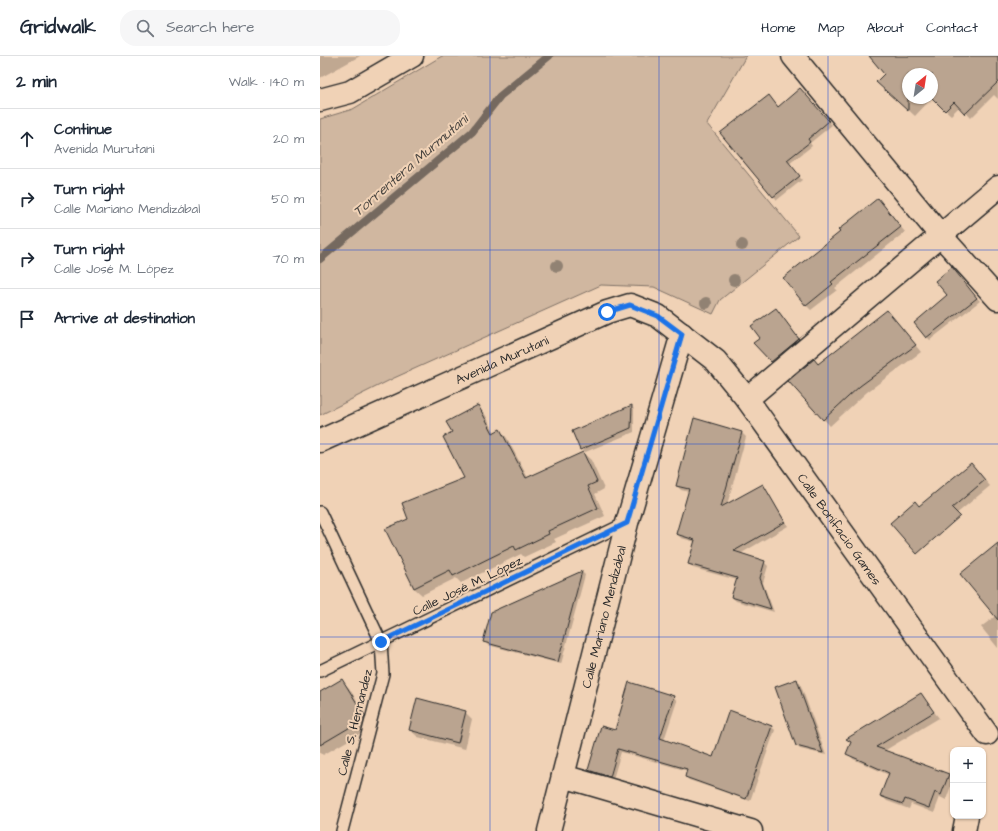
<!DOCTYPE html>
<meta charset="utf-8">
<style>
body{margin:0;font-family:"Architects Daughter",sans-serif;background:#f6f6f7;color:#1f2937}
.controls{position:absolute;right:12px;bottom:12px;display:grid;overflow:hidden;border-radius:8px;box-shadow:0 1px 3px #0004}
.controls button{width:36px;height:36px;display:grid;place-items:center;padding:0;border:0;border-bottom:1px solid #e0e1e3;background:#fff;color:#1f2937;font:20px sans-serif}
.compass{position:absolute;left:582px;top:12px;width:36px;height:36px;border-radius:50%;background:#fff;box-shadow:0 1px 3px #0004;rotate:30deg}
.stop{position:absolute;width:12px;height:12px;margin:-9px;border:3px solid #1a73e8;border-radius:50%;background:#fff}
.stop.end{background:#1a73e8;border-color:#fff;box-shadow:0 1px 4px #0008}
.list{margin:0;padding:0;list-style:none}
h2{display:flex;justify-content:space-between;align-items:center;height:52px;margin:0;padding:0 16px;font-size:17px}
h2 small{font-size:13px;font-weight:400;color:#747a83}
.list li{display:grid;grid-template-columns:26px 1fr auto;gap:12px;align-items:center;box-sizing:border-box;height:60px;padding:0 16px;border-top:1px solid #e0e1e3}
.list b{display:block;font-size:15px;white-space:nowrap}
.list p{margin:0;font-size:13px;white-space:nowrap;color:#747a83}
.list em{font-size:13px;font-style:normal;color:#747a83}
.icon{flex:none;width:22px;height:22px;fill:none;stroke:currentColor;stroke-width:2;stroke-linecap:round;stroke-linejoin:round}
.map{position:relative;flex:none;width:678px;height:775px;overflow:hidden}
header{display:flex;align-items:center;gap:24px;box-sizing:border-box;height:56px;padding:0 20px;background:#fff;border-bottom:1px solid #e0e1e3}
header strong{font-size:19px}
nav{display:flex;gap:22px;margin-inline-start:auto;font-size:14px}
.search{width:280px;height:36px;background:#f6f6f7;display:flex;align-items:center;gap:10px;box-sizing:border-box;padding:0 14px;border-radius:16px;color:#747a83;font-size:15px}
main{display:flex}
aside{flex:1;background:#fff}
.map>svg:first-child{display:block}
.green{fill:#d0b7a0;stroke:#7e7166}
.shadow{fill:#0003}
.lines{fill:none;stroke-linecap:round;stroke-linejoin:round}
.stream{stroke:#74695f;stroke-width:8}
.building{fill:#baa490;stroke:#2b2b2b}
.lane-casing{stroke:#2b2b2b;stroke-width:14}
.street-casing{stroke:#2b2b2b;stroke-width:25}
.lane{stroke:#f0d2b6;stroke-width:11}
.street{stroke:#f0d2b6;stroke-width:22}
.tree{fill:#918273}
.route{stroke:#1a73e8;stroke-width:5}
.grid{fill:none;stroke:#1d4ed8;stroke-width:1;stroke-opacity:0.55}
.labels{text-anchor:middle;stroke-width:4;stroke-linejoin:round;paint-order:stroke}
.street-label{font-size:13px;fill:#2b2b2b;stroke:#f0d2b6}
.water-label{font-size:14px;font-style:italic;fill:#494540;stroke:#f0d2b6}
</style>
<header>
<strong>Gridwalk</strong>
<div class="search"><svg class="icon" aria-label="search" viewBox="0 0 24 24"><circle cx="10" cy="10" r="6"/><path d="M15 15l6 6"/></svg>Search here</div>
<nav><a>Home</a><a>Map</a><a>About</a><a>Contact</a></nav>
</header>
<main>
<aside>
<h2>2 min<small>Walk · 140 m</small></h2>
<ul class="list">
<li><svg class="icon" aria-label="ahead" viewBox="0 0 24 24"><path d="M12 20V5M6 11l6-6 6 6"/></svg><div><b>Continue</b><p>Avenida Murutani</p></div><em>20 m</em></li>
<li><svg class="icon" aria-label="right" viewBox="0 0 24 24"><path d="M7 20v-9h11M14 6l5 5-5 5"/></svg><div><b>Turn right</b><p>Calle Mariano Mendizábal</p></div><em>50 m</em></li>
<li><svg class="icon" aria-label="right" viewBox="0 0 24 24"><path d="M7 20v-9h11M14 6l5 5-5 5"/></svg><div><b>Turn right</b><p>Calle José M. López</p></div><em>70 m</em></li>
<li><svg class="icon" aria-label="arrive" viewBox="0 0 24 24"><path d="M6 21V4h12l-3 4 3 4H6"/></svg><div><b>Arrive at destination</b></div></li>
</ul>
</aside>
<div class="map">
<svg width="678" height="775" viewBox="0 0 678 775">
<rect width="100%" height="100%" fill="#f0d2b6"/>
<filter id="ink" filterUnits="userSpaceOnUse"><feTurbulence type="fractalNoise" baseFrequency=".025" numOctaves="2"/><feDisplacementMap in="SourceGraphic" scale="8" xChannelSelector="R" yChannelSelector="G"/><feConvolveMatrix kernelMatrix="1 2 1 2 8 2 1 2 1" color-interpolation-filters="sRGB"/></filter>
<g filter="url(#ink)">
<polygon class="green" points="122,0 426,0 387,68 479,180 400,244 393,258 334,231 281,229 74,322 0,359 0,63 33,53"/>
<g class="shadow">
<polygon points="0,0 40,0 0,22"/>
<polygon points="551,0 678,0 678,43 674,39 651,62 640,50 631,59 612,42 612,18 588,18 588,42 612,42 595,60 562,30 565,18"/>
<polygon points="484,37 512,69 490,87 492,90 469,108 482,124 457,144 401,77 459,52"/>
<polygon points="562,148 585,176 515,232 517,234 491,254 486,249"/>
<polygon points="635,216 660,245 610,284 607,281 628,240"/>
<polygon points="456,253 482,286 455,309 435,287 442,282"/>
<polygon points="567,255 601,296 547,336 510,370 469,325 494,304 499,308"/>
<polygon points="311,350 314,353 314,376 263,397 271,404 284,433 275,438 285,460 234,483 236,486 204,501 201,498 141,527 136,522 102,539 94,532 67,473 90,463 145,423 134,377 158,351 165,358 175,377 180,374 187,382 208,422 264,396 261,393"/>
<polygon points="375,363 422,377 426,381 407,449 443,429 468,470 420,498 444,506 448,510 443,527 454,556 416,545 412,541 417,524 373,512 369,508 376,486 361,482 357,478 369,436 361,434 357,430"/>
<polygon points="656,414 670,430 594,493 600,451"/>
<polygon points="262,516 265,519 241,608 168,589 165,586 172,556"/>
<polygon points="678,558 678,592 661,571"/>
<polygon points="476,624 480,627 506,699 480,693 477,689"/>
<polygon points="22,625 29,632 51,668 51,671 3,699 0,696 0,637"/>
<polygon points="310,627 354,641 357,645 344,684 394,702 451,670 455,674 430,745 369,724 366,721 368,715 301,696 293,723 273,718 269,714 296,675"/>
<polygon points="601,639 619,662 564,695 628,719 633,724 626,744 620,741 614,757 591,748 589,753 567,745 561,739 569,719 533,703 528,697 532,688 527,683"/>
<polygon points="145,656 152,663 145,693 98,681 90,674"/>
</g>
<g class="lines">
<polyline class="stream" points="0,203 152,76 180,40 229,0"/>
</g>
<g class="building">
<polygon points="549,0 678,0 678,26 645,58 634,46 625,55 612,42 612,18 588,18 588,55 556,26 564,18"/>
<polygon points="480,32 509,65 488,83 490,86 467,104 480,120 453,141 400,77 449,39 458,51"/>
<polygon points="558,142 581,171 511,226 513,228 486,250 463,222 520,176 518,174"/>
<polygon points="632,211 657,242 606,282 594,267 627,239 615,225"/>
<polygon points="456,252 479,283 451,306 433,287 440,282 431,270"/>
<polygon points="567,254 596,289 540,330 503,364 468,325 494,303 498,308"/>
<polygon points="158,349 173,377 180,373 206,422 263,396 277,426 268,430 278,452 228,475 229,478 196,494 194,490 133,520 130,514 94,532 65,473 88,463 82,447 144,422 123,381 132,376 126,366"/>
<polygon points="312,349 311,372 260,394 252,375"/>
<polygon points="374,362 422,376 401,451 443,428 465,466 414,495 445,505 440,522 451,553 411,541 417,522 368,508 375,484 356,478 369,433 356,430"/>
<polygon points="651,407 665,424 632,452 640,460 597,498 570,467 595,445 599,450"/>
<polygon points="678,487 678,564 640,518"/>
<polygon points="262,515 238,606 163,586 171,556"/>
<polygon points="22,623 45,660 44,663 0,689 0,636"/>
<polygon points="477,623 483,642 503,697 476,690 455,631"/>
<polygon points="309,626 354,640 340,682 393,701 409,654 452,670 426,743 365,721 367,713 298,693 290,721 268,714 281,670 295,674"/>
<polygon points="601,637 614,656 556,691 629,718 621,739 615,736 609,752 585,743 583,748 560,740 569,717 526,698 531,686 526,683"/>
<polygon points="97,642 146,655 138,687 89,674"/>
</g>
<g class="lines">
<g class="lane-casing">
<g id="lane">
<polyline points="0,456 61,586 63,618 22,775"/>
<polyline points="0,615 306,467"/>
</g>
</g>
<g class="street-casing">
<g id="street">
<polyline points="473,0 621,180 678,243"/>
<polyline points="0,44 30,36 92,0"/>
<polyline points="427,343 678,131"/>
<path id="s1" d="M0,385L287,256L310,249L338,260L396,305L427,343L667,678"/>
<polyline points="243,720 431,775"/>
<path id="s2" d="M229,775L307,467L362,278"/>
<polyline points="644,775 647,760"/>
</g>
</g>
<use href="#lane" class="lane"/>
<use href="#street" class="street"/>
</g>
<g class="tree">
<circle cx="422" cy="189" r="6"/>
<circle cx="237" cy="210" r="6"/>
<circle cx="414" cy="224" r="6"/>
<circle cx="386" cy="247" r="6"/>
</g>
</g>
<g class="lines" filter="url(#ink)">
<polyline class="route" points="61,586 307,467 362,278 338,260 310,249 287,256"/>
</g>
<path class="grid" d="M170,0V775M339,0V775M508,0V775M0,194H678M0,388H678M0,581H678"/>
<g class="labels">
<g class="street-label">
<text dy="5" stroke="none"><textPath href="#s1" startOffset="199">Avenida Murutani</textPath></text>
<text dy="5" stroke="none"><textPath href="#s1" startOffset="651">Calle Bonifacio Games</textPath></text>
<text transform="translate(147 529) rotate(-26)" y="5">Calle José M. López</text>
<text dy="5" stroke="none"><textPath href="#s2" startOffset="221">Calle Mariano Mendizábal</textPath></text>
<text transform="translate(34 666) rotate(-76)" y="5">Calle S. Hernandez</text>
</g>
<g class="water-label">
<text transform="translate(90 109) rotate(-41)" y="5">Torrentera Murmutani</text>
</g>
</g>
</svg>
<div class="controls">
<button>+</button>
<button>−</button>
</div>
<svg class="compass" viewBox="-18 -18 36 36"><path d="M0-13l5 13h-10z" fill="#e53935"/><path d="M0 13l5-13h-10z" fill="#747a83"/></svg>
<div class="stop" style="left:287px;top:256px"></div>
<div class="stop end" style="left:61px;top:586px"></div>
</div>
</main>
